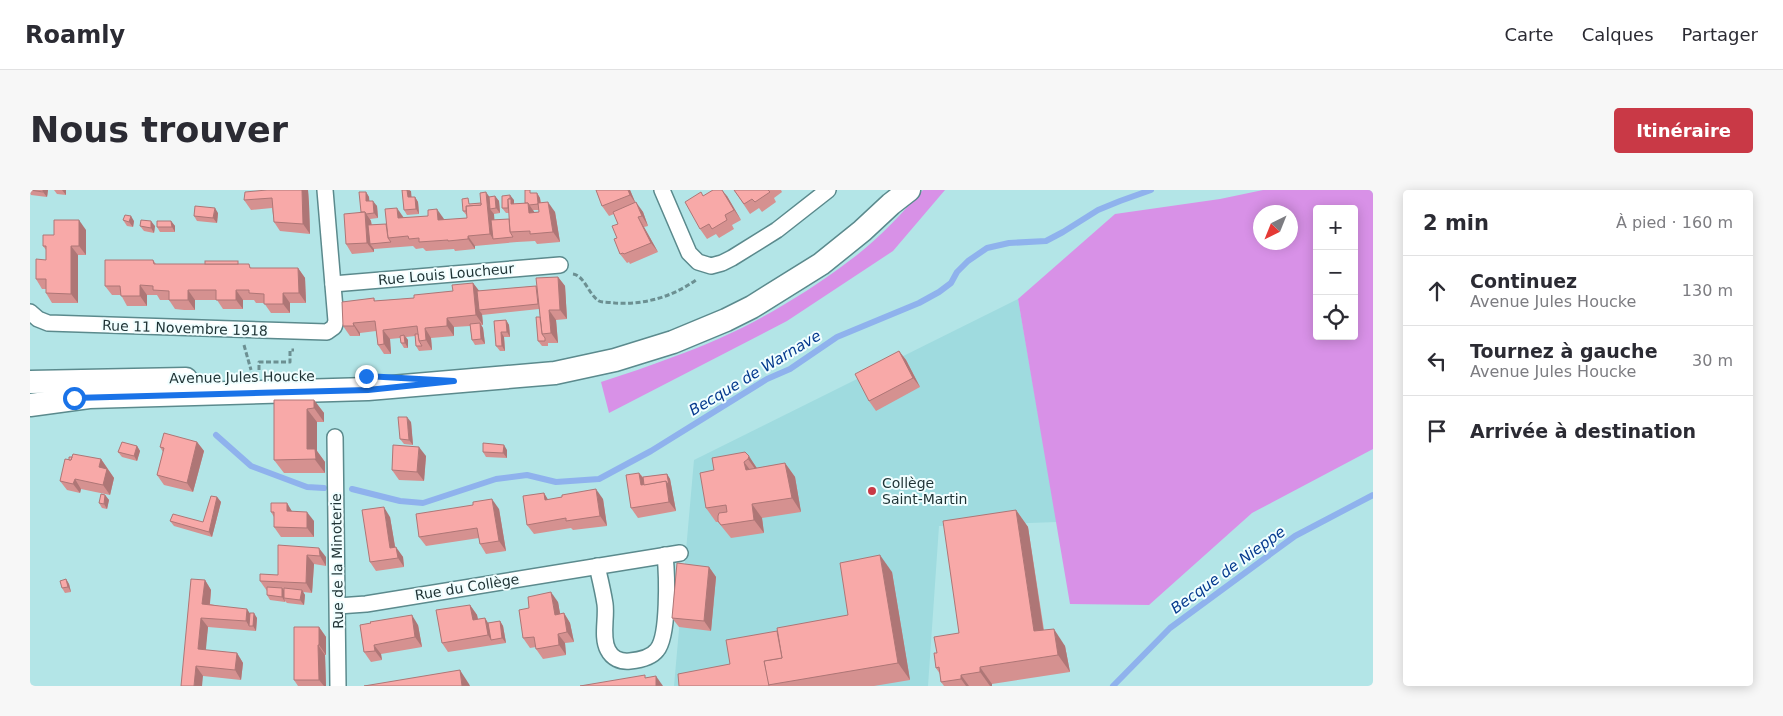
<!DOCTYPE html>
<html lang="fr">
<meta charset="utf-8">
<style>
body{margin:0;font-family:"DejaVu Sans",sans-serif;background:#f7f7f7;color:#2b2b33}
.controls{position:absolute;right:15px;top:15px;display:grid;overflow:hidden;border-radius:5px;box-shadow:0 2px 12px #0003}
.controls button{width:45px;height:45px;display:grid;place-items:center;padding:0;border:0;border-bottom:1px solid #e1e1e2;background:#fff;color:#2b2b33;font:25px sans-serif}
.compass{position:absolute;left:1223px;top:15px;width:45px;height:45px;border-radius:50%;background:#fff;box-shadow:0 2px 12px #0003;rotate:223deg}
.stop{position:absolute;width:15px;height:15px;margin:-11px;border:4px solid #1a73e8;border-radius:50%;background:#fff}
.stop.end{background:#1a73e8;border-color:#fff;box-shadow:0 1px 5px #0008}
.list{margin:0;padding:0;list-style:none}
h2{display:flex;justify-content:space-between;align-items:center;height:65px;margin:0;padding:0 20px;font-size:21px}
h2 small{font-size:16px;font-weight:400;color:#7c7c81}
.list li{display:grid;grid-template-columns:32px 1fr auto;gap:15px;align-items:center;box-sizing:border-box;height:70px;padding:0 20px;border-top:1px solid #e1e1e2}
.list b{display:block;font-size:19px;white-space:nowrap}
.list p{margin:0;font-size:16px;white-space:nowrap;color:#7c7c81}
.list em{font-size:16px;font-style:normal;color:#7c7c81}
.icon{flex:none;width:28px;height:28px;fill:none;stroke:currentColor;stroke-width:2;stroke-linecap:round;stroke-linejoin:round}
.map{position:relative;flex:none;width:1343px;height:496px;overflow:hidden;border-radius:5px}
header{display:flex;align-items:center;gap:30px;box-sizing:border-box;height:70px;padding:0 25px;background:#fff;border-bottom:1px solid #e1e1e2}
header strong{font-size:24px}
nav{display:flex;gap:28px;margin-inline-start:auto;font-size:18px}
.intro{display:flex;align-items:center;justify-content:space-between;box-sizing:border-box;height:120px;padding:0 30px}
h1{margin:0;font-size:35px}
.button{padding:12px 22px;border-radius:5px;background:#c93946;color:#fff;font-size:18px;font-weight:700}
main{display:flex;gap:30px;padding:0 30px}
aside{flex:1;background:#fff;border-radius:5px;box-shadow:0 2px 12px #0003}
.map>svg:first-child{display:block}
.built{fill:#9fdbdf}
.green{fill:#d891e7;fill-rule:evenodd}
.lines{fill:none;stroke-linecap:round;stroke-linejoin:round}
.stream{stroke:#8fb2ed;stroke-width:6}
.street-casing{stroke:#5b8a8d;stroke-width:18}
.secondary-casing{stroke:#5b8a8d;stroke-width:25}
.path{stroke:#6c9092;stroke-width:3;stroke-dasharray:5 2.5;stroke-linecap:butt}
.street{stroke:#fff;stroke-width:15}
.secondary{stroke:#fff;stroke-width:22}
.wall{fill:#d59190;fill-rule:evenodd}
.shaded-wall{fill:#ae7676}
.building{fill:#f8a9a8;stroke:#ae7676}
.route{stroke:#1a73e8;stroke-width:6}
.poi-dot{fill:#c93946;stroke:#f0feff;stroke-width:2}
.labels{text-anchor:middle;stroke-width:4;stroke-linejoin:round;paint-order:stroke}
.street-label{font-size:14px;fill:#1e3234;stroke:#f0feff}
.poi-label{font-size:14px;fill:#1e3234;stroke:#f0feff;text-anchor:start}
.water-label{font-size:15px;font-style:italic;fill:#053a8e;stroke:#f0feff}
</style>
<header>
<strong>Roamly</strong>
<nav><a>Carte</a><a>Calques</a><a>Partager</a></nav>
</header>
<div class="intro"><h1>Nous trouver</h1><a class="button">Itinéraire</a></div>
<main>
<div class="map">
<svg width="1343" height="496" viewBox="0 0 1343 496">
<rect width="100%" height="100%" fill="#b3e5e7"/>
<polygon class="built" points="988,109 1027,332 909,336 898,496 644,496 664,270"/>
<g class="green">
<path d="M893,0H915L863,61L757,131L579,223L571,192C595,184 620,176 643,167C706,145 766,111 819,71C847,51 870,25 893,0Z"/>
<path d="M1233,0H1343V259L1222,323L1119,415L1040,414L988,109L1085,24L1190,9ZM1287,19H1324V146H1287ZM1260,22V52H1230V22Z"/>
</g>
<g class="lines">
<g class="stream">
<polyline points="186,245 221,276 277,297 294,298"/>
<polyline points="322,299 370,311 393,313 466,289 497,285 526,292 569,289 621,261 737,189 760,179 807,147 889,113 909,102 921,93 927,82 938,71 957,58 979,53 1016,51 1033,42 1068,20 1090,11 1121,0"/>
<polyline points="1083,496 1140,438 1265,346 1343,305"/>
</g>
<g class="street-casing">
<g id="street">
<polyline points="632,0 659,63 668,72 681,76 692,73 702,68 747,40 798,0"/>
<polyline points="303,94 530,75"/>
<polyline points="0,122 8,129 18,133 297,142 304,137 306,131 295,0"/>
<polyline points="305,247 308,496"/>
<path d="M567,376C570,389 573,401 575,414C577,428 571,447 578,460C582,468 590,472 600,471C610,470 621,468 627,460C639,446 637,384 635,365"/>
<polyline points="308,416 336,414 650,363"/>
</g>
</g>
<g class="secondary-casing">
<g id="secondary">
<polyline points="0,192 156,189"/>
<polyline points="0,215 59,207 338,199 525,183 585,170 643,152 696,130 722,117 791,74 832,41 861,14 879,0"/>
</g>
</g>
<g class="path">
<path d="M543,84C555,86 558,104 569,111C573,113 580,112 585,113C614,115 642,107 666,90"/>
<polyline points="214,155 221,180"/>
<polyline points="229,180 229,172 260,172 260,160 264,160"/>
</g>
<use href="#street" class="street"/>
<use href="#secondary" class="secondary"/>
</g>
<g class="wall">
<polygon points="0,0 18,0 17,7 1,5 0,3"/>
<polygon points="24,0 36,0 36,5 27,4"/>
<polygon points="237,0 278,0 279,14 280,44 250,41 244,32 242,18 221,20 214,10"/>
<polygon points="372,0 380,0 381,7 385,7 388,12 389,24 377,25 374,20"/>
<polygon points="566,0 600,0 605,12 613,22 618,36 614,37 628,62 600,74 599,72 597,73 590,64 587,48 588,34 584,24 579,26 572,16"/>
<polygon points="704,0 751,0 752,2 744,8 746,12 732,22 729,18 720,24"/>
<path d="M336,2L339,7V11L347,16L348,28L340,29L341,31L342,35L356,34L374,28L414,29V30L437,28V26L433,21L442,14L451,13L459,7L465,6L469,11L470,23L464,24V30L479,29V23H476L472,18L484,10V14L495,13L503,3H507L510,8L511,13L525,22L530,52L507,54L505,51L487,52L445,56V59L425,61L424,59L396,61L393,58L386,59L383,56L344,59V62L322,64L316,54L331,22ZM503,20H509V22H504Z"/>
<polygon points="673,6 697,6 711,30 702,35 704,39 689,48 686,44 677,49 670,39"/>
<polygon points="188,23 187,33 167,31 164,26"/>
<polygon points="93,30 104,31 103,37 97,36"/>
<polygon points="141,31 145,36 145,42 130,42 127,37"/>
<polygon points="110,36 125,36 124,43 114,41"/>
<polygon points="56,40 56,65 48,65 48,113 22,113 16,103 16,99 12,99 6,89 16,70 16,60 13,56 24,45"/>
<polygon points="123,70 126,74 210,74 222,78 268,78 275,88 276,113 260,113 260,123 241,123 234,113 226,113 224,110 213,110 213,119 193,119 187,110 165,110 165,120 154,120 145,119 139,110 130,110 127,105 117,105 117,116 97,116 91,105 82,105 75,96"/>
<polygon points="528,87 535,96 537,129 526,130 528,153 518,153 518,156 512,156 508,151 510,127 509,119 452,125 452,124 453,135 451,135 453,138 455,154 445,155 442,150 440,136 424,137 424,146 401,148 402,160 389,161 386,156 385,146 376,147 378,150 378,158 374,158 371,153 370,148 360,149 361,164 354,164 348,155 346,141 330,143 330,146 320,146 313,136 344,108 345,111 384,108 423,101 443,93 449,101 506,96"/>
<polygon points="476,130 479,135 480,147 474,147 475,161 470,161 466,156 464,131"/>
<polygon points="869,161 876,170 890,197 846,221 839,211"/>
<polygon points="244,210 284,210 294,223 294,232 287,232 287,261 295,272 295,283 254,283 244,270"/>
<polygon points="381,232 383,255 374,254 370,249"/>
<polygon points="167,252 174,261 163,302 134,295 127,285 133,262 130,257"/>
<polygon points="107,256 110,261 107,271 92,267 88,262"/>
<polygon points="477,260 477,268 456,267 453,262"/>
<polygon points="715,262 727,278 755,273 765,287 771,322 732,328 734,343 701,348 688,332 686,332 676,318 684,280"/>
<polygon points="396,266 394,291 369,290 362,280"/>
<polygon points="42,267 71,269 84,288 80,305 51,299 50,303 37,300 30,291 39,270"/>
<polygon points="609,283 613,287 637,284 640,289 646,321 608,328 601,318"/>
<polygon points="514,303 518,310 532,307 573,309 577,336 543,340 541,338 504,344 497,335"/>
<polygon points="75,305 79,310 77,319 72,318 69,313"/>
<polygon points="187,307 191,312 182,347 144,336 140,331 173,332"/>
<polygon points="257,313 262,322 284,331 284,347 251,347 244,337 244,327 241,322"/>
<polygon points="469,319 476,361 456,364 450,354 449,348 396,356 389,347"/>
<polygon points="986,320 998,337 1014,440 1035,456 1040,482 962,494 962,496 914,496 911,492 910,484 906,478 907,463 929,443"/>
<polygon points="360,327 365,357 373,367 374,377 346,381 340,372"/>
<polygon points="248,355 296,367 296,376 284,374 282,403 273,402 275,405 274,415 257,413 255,411 255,412 240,410 237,405 237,401 230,391 248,385"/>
<polygon points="679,377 686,387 681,441 649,437 642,428"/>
<polygon points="862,382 880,490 844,496 649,496 700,474 747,441 818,425"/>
<polygon points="36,389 39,394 41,402 35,403 32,398"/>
<polygon points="175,390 181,400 180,414 220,423 227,428 226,441 178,437 175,460 207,463 213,473 211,490 173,486 151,496"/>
<polygon points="528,412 530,424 534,423 540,433 544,452 535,453 536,465 513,469 506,459 506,457 500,458 493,448"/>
<polygon points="440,415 447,425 448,429 455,428 458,433 470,431 473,436 476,453 418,462 412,453"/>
<polygon points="330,435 388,435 392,457 351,464 352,470 341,472 334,462"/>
<polygon points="289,437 296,447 296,465 295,465 296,496 268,496 264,490"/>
</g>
<g class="shaded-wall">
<polygon points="13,0 18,0 17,7 13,2"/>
<polygon points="32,0 36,0 36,5"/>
<polygon points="272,0 278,0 279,14 280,44 273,34"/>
<polygon points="377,0 381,1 382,12 378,7"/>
<polygon points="598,0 600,0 606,14 600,5"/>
<polygon points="692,0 697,6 711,30 704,20"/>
<polygon points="336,2 339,7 340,16 336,11"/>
<polygon points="456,2 463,12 460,19 464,24 466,49 463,49 460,44"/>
<polygon points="507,3 510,8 511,19 508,14"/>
<polygon points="480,5 484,10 484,14 481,18"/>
<polygon points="465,6 469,11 470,23 466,18"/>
<polygon points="385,7 388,12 389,24 386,19"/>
<polygon points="343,11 347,16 348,28 344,23"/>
<polygon points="518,12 525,22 530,52 523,42"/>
<polygon points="606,12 613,22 618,36 612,26"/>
<polygon points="498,13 505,23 499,23"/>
<polygon points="185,18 188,23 187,33 183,28"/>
<polygon points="367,18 374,28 368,28"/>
<polygon points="407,19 414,29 414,40 408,30"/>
<polygon points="335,22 341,31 343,54 340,54 344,59 344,62 337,53"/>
<polygon points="101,26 104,31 103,37 99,32"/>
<polygon points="608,27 614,37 628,62 621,53"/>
<polygon points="49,30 56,40 56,65 49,56"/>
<polygon points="121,31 125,36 124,43 121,38"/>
<polygon points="141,31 145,36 145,42 142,37"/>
<polygon points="438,46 445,56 445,59 438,49"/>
<polygon points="41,56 48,65 48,113 41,104"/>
<polygon points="268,78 275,88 276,113 269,103"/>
<polygon points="528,87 535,96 537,129 530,120"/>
<polygon points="443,93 450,102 449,120 452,124 453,135 446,125"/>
<polygon points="110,95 117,105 117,116 110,106"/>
<polygon points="158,100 165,110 165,120 158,110"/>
<polygon points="206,100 213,110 213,119 206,110"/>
<polygon points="253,103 260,113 260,123 253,114"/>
<polygon points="519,120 526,130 528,153 521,143"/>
<polygon points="417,128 424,137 424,146 417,136"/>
<polygon points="476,130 479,135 480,147 477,142"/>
<polygon points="323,133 330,143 330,146 324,136"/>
<polygon points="450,133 453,138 455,154 451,149"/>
<polygon points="395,138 401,148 402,160 396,150"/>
<polygon points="353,140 360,149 361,164 354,154"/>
<polygon points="471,142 474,147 475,161 472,156"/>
<polygon points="374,145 378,150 378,158 375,153"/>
<polygon points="869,161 876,170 890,197 883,188"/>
<polygon points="284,210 294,223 294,232 284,218"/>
<polygon points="277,219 287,232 287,261 295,272 295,283 277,259"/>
<polygon points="377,227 381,232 383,255 379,250"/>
<polygon points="167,252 174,261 163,302 157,293"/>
<polygon points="474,255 477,260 477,268 473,263"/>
<polygon points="107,256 110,261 107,271 104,266"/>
<polygon points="389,257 396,266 394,291 387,282"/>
<polygon points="719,266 728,280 728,283 718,269"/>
<polygon points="71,269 84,288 80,305 73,295 69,277"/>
<polygon points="714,272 724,285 716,280"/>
<polygon points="755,273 765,287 771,322 762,308"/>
<polygon points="609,283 616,292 617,299 611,295"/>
<polygon points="637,284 640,289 646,321 639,312 636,291"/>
<polygon points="45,289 51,299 50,303 43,294"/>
<polygon points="566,299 573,309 577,336 570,326"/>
<polygon points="514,303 520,313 515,310"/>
<polygon points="75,305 79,310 77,319 74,314"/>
<polygon points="187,307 191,312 182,347 179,342"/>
<polygon points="462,309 469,319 476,361 469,351"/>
<polygon points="257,313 263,323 257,321"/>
<polygon points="722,314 732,328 734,343 724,330"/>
<polygon points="354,317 360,327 367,368 360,358"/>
<polygon points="986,320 998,337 1016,458 1004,441"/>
<polygon points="277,322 284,331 284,347 277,338"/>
<polygon points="366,357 373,367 374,377 368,368"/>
<polygon points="289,358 296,367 296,376 290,366"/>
<polygon points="277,365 284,374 282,403 276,393"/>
<polygon points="850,365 862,382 880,490 868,473"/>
<polygon points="679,377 686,387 681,441 674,431"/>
<polygon points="36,389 39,394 41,402 38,397"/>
<polygon points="175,390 181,400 179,423 172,414"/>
<polygon points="252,398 256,403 254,408 255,412 252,407"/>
<polygon points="272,400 275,405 274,415 270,410"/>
<polygon points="521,402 528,412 532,434 525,425"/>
<polygon points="440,415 447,425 450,440 443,430"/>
<polygon points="217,419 223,428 224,423 227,428 226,441 223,436 219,436 216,431"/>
<polygon points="534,423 540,433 544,452 537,442"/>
<polygon points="382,425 388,435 392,457 385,447"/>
<polygon points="171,428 178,437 175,469 168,459"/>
<polygon points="455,428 461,438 461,450 458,445"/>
<polygon points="470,431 473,436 476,453 472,448"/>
<polygon points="289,437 296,447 296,465 289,455"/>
<polygon points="1024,439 1035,456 1040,482 1028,465"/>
<polygon points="528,444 535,453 536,465 529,455"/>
<polygon points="288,455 295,465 296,496 294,496 289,490"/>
<polygon points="344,455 351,464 352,470 345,461"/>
<polygon points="207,463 213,473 211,490 205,480"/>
<polygon points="166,476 173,486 172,496 164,496"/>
<polygon points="950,477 962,494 962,496 960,496 950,482"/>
<polygon points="430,480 439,494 440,496 432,496"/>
<polygon points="931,485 939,496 936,496 931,489"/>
<polygon points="626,486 633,496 626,496"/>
</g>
<g class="building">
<polygon points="0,0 13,0 13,2"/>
<polygon points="237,0 272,0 273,34 244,32 242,8 214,10 215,2"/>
<polygon points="372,0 377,0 378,7 385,7 386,19 374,20"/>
<polygon points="495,0 500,0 500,3 507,3 508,14 499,15 498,13 495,13"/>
<polygon points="566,0 598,0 600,5 572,16"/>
<polygon points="683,0 692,0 704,20 695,25 697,30 682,39 679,34 670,39 655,12 671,2 673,6"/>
<polygon points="704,0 738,0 740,2 725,12 722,9 714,14"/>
<polygon points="329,2 336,2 336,11 343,11 344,23 336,24 335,22 331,22"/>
<polygon points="456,2 460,44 438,46 438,49 418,51 418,50 389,52 389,48 379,49 378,46 358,48 355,19 367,18 368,28 398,26 398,20 407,19 408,30 437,28 436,16 451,15 450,3"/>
<polygon points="480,5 480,9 478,9 478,18 472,18 472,6"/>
<polygon points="465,6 466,18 460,19 459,7"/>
<polygon points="438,8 439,14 451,13 451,15 436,16 436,21 433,21 432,9"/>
<polygon points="478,9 481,9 481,14 498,13 499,23 509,22 508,13 518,12 523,42 500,44 500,41 480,42"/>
<polygon points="606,12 612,26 608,27 621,53 594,64 593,63 590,64 584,49 587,48 582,36 588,34 583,22"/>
<polygon points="165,16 185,18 183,28 164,26"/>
<polygon points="335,22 337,53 316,54 314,24"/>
<polygon points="95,25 101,26 99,32 93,30"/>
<polygon points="479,29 480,42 483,47 463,49 461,30"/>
<polygon points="24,30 49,30 49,56 41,56 41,104 16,103 16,89 6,89 6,69 16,70 16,56 13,56 13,45 24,45"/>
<polygon points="111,30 121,31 121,38 110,36"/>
<polygon points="127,31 141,31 142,37 127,37"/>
<polygon points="356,34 358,48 361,52 340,54 338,35"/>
<polygon points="75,70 123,70 124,74 219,74 220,78 268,78 269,103 253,103 253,114 234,114 234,104 219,103 219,100 206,100 206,110 186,110 186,100 158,100 158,110 139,110 139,101 123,100 123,96 110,95 110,106 91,106 90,96 75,96"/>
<rect x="175" y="71" width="33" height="3"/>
<polygon points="528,87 530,120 519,120 521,143 512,144 506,88"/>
<polygon points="443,93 446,125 417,128 417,136 395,138 396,150 389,151 387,136 353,140 354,154 348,155 345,131 323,133 324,136 313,136 312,112 344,108 344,111 384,108 384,105 423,101 422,95"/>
<polygon points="506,96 508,114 449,120 447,101"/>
<polygon points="506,127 510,127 512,144 515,148 515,151 508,151"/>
<polygon points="476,130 477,142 471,142 472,156 466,156 464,131"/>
<polygon points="450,133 451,149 442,150 440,134"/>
<polygon points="385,144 388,144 389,151 392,156 386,156"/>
<polygon points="374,145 375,153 371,153 370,146"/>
<polygon points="869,161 883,188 839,211 825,184"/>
<polygon points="244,210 284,210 284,218 277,219 277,259 285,259 286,269 244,270"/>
<polygon points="368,227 377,227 379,250 370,249"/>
<polygon points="134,243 167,252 157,293 127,285 134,258 130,257"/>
<polygon points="92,252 107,256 104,266 88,262"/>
<polygon points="453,253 474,255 473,263 453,262"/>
<polygon points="363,255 389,257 387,282 362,280"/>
<polygon points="715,262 719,266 718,269 714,272 716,280 755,273 762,308 722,314 724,330 691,335 688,331 688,326 689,323 697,322 696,315 676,318 670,283 684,280 682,268"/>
<polygon points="43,264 71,269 69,277 77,279 73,295 45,289 43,294 30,291 35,269 41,270"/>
<polygon points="39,267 42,267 41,270 39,270"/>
<polygon points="609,283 611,295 636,291 639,312 601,318 596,285"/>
<polygon points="637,284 639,296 636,291 614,295 613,287"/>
<polygon points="566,299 570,326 536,331 536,328 497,335 493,306 514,303 515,310 532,307 532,305"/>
<polygon points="71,304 75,305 74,314 69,313"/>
<polygon points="181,306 187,307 179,342 140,331 143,324 173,332"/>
<polygon points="462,309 469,351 450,354 447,338 389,347 386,324 443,315 443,312"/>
<polygon points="241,313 257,313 257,321 277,322 277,338 244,337 244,322 241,322"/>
<polygon points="354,317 360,358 366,357 368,368 340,372 332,320"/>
<polygon points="986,320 1004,441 1024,439 1028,465 950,477 950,482 931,485 931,489 911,492 909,477 906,478 904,463 907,463 904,447 929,443 913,331"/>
<polygon points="248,355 289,358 290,366 277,365 276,393 230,391 230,384 248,385"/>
<polygon points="850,365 868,473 738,495 734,471 752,468 747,438 818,425 810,373"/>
<polygon points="647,373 679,377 674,431 642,428"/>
<polygon points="36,389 38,397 32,398 30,391"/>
<polygon points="161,389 175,390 172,414 217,419 216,431 171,428 168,459 207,463 205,480 166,476 164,496 151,496"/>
<polygon points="237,397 252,398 252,407 237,405"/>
<polygon points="254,398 272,400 270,410 254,408"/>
<polygon points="521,402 525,425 534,423 537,442 528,444 529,455 506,459 504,447 493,448 489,420 499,418 498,407"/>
<polygon points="440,415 443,430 455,428 458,445 412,453 406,420"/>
<polygon points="220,423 224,423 223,436 219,436"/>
<polygon points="382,425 385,447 344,455 345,461 334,462 330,435 341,433 340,432"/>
<polygon points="470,431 472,448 461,450 458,433"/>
<polygon points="264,437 289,437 289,455 288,455 289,490 264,490"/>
<polygon points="747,441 752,468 734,471 739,496 649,496 648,484 700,474 696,450"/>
<polygon points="430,480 432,496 334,496"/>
<polygon points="615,485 615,488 626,486 626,496 550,496"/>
</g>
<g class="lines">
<polyline class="route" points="44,208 338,200 424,191 336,186"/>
</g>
<circle class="poi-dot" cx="842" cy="301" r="5"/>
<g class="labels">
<g class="street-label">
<text transform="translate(416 84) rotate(-5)" y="5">Rue Louis Loucheur</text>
<text transform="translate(155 138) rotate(2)" y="5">Rue 11 Novembre 1918</text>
<text transform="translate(212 187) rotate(-1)" y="5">Avenue Jules Houcke</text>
<text transform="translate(307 371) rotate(-91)" y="5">Rue de la Minoterie</text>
<text transform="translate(437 397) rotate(-9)" y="5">Rue du Collège</text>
</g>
<g class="poi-label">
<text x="852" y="298">Collège<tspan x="852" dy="16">Saint-Martin</tspan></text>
</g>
<g class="water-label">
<text transform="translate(725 183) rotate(-31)" y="5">Becque de Warnave</text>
<text transform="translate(1198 380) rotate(-36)" y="5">Becque de Nieppe</text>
</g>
</g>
</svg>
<div class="controls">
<button>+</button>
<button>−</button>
<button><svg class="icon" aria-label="locate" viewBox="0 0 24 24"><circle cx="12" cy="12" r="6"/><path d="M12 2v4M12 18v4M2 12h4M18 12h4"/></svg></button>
</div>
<svg class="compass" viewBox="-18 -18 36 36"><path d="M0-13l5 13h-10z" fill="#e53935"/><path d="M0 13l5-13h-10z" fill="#7c7c81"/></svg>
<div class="stop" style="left:44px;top:208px"></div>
<div class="stop end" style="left:336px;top:186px"></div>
</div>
<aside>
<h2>2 min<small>À pied · 160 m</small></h2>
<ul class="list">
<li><svg class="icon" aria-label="ahead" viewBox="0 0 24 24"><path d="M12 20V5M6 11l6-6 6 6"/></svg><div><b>Continuez</b><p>Avenue Jules Houcke</p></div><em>130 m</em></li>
<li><svg class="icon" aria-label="left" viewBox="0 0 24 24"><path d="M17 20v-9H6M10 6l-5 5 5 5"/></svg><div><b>Tournez à gauche</b><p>Avenue Jules Houcke</p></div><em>30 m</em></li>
<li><svg class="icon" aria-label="arrive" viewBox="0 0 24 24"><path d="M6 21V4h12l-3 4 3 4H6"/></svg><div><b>Arrivée à destination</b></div></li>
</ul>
</aside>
</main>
